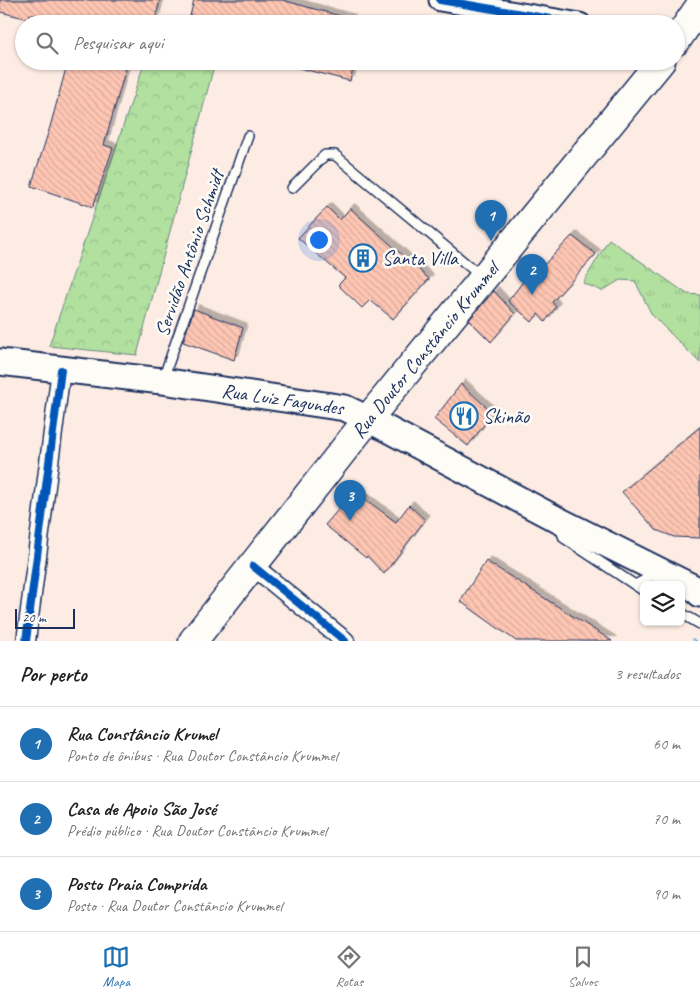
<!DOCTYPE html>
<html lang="pt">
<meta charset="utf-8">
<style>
body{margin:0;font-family:Caveat,sans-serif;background:#f2f2f2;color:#222}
.controls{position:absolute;right:15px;bottom:15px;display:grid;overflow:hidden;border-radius:8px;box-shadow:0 1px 4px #0004}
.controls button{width:45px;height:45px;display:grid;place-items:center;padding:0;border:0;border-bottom:1px solid #e0e0e0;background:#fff;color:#222;font:25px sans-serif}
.scale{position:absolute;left:15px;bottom:12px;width:60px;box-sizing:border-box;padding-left:5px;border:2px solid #1b2f5e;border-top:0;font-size:14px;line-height:18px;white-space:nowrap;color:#1b2f5e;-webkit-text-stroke:4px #fdfcf7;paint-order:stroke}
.you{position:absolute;left:318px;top:239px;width:18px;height:18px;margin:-12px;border:4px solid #fff;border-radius:50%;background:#1a73e8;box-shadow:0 0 0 8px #1a73e833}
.badge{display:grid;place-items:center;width:32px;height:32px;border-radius:50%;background:#1f6fb2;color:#fff;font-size:16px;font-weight:700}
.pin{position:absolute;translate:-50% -41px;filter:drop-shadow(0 1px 2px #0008)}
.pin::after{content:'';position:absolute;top:26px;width:18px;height:15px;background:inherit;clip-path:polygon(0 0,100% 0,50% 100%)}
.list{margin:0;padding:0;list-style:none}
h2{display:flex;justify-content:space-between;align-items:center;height:65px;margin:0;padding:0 20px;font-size:21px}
h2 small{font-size:16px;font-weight:400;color:#767676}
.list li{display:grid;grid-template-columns:32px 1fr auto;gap:15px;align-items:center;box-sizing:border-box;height:75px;padding:0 20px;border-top:1px solid #e0e0e0}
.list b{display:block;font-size:19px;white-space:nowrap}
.list p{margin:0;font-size:16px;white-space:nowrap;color:#767676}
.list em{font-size:16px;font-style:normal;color:#767676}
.icon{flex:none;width:28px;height:28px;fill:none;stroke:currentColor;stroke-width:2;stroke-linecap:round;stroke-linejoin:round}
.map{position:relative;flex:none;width:700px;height:641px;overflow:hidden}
.search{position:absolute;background:#fff;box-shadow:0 1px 4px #0004;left:15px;right:15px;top:15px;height:55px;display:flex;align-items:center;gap:12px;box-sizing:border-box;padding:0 18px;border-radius:28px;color:#767676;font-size:19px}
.sheet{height:290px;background:#fff}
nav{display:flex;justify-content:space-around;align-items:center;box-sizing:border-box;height:70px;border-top:1px solid #e0e0e0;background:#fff;font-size:14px;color:#767676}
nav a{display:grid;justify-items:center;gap:2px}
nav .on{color:#1f6fb2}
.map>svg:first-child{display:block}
.grass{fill:url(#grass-tufts);stroke:#66887e}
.forest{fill:url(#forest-crowns);stroke:#66887e}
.building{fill:url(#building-back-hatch);stroke:#1b2f5e;filter:url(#shadow)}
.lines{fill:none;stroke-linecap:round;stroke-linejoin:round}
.service-casing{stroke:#1b2f5e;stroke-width:12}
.minor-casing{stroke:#1b2f5e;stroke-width:21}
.tertiary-casing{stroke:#1b2f5e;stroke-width:25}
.secondary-casing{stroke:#1b2f5e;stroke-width:29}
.primary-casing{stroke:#1b2f5e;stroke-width:31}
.service{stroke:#fdfcf7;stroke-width:9}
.minor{stroke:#fdfcf7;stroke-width:18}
.tertiary{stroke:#fdfcf7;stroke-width:21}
.secondary{stroke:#fdfcf7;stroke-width:25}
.primary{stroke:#fdfcf7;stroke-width:28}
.quiet{stroke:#3fa9f5;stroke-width:6;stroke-dasharray:12 6;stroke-linecap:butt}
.cycleway-casing{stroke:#fdfcf7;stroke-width:11}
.cycleway{stroke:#0057b8;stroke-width:8}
.labels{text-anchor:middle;stroke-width:5;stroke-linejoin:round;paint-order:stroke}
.street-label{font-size:20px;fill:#1b2f5e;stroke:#fdfcf7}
.poi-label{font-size:20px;fill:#1b2f5e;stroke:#fdfcf7;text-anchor:start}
</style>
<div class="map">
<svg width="700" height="641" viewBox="0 0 700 641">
<defs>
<pattern id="grass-tufts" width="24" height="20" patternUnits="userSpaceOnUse" patternTransform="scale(1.25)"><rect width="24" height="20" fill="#b2e09f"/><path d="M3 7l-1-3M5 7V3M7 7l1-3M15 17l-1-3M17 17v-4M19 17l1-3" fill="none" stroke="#98c08b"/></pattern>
<pattern id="forest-crowns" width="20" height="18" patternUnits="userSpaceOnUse" patternTransform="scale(1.25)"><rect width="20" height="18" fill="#b2e09f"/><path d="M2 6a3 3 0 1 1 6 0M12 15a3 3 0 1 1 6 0" fill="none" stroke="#98c08b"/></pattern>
<pattern id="building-back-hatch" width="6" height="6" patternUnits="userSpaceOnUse" patternTransform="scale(1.25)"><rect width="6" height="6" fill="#fec6b3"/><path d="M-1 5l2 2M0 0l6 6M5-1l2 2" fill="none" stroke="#d9aa9c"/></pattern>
<filter id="shadow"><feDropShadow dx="4.5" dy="-4.5" stdDeviation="0" flood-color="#0004"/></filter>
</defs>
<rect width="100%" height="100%" fill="#fdece3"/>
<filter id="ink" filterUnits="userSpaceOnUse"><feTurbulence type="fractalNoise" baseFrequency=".02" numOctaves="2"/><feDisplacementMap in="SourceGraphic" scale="10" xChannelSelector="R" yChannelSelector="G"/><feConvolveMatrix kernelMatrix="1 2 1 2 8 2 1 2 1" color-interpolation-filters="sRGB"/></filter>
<g filter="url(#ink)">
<polygon class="grass" points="609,239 687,294 700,295 700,363 652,315 635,281 620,280 602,291 583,283"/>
<polygon class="forest" points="145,61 186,61 214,66 137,355 49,346"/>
<g class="building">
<polygon points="0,0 160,0 154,24 65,24 30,14 29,19 0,12"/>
<polygon points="194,0 282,0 351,19 350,24 188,24"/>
<polygon points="68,61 128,61 104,145 113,148 93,207 31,186 50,127"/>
<polygon points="295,61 355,61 350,81 295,67"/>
<polygon points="327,207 340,220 350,208 429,279 393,319 370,300 362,308 338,285 345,278 298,238"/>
<polygon points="572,236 596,254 552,302 556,307 545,322 538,314 532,322 508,301 532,270 535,274"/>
<polygon points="494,291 515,314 491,342 469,320"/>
<polygon points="194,309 243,328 234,360 183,342"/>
<polygon points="461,384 493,413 468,446 434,419"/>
<polygon points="700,427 700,538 674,537 656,530 622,492"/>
<polygon points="354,491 396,522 409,505 425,520 384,574 367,556 366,558 325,525"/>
<polygon points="486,561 612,641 516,641 460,601"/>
</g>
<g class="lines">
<g class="service-casing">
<g id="service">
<polyline points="292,188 325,155 335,155 482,277"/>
<polyline points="163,379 248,136"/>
<polyline points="559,525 564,538 644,591"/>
<polyline points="635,585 656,574"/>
<polyline points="681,613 700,624"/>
</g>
</g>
<g class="minor-casing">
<g id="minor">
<polyline points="253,566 345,641"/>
<polyline points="26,641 61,370"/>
</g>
</g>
<g class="tertiary-casing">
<polyline id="tertiary" points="440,0 580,24"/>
</g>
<g class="secondary-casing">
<g id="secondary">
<path id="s1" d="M0,362L162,381L345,408L368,419L558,520L694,588L700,594"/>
</g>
</g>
<g class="primary-casing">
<g id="primary">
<polyline points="676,41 700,6"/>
<path id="s2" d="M193,641L368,419L661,61"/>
</g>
</g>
<use href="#service" class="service"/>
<use href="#minor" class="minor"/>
<use href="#tertiary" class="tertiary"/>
<use href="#secondary" class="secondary"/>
<use href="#primary" class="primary"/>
<polyline class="quiet" points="694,641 695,640"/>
<g class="cycleway-casing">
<g id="cycleway">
<polyline points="440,0 580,24"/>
<polyline points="253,566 345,641"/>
<polyline points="26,641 61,370"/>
</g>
</g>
<use href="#cycleway" class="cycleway"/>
</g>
</g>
<defs>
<g id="building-ring" transform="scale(1.4375)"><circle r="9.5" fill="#fdfcf7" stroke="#1f6fb2" stroke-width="1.5"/><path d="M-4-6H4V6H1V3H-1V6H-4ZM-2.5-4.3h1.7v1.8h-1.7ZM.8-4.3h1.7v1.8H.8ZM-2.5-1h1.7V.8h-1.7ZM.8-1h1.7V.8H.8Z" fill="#1f6fb2"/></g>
<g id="restaurant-ring" transform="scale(1.4375)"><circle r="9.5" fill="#fdfcf7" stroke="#1f6fb2" stroke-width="1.5"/><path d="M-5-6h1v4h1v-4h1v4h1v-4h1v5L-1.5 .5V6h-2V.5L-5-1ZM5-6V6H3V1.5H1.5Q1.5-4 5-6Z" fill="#1f6fb2"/></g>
</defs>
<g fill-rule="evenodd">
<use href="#building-ring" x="363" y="258"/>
<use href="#restaurant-ring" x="464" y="416"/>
</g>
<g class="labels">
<g class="street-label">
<text transform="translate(189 253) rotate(-71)" y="7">Servidão Antônio Schmidt</text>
<text dy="7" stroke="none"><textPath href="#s2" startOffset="372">Rua Doutor Constâncio Krummel</textPath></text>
<text dy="7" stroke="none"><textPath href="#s1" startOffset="285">Rua Luiz Fagundes</textPath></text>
</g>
<g class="poi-label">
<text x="382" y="265">Santa Villa</text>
<text x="483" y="423">Skinão</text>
</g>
</g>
</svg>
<div class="controls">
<button><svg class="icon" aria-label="layers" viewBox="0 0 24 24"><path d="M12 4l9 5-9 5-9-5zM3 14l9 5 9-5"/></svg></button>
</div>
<div class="scale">20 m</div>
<div class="you"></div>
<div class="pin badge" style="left:491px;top:241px">1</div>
<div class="pin badge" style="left:532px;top:295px">2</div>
<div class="pin badge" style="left:350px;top:521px">3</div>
<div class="search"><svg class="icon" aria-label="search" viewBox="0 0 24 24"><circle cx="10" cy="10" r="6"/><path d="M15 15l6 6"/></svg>Pesquisar aqui</div>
</div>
<section class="sheet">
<h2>Por perto<small>3 resultados</small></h2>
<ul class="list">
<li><span class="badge">1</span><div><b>Rua Constâncio Krumel</b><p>Ponto de ônibus · Rua Doutor Constâncio Krummel</p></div><em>60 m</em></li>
<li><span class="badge">2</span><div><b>Casa de Apoio São José</b><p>Prédio público · Rua Doutor Constâncio Krummel</p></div><em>70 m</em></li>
<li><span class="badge">3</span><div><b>Posto Praia Comprida</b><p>Posto · Rua Doutor Constâncio Krummel</p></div><em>90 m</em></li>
</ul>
</section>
<nav>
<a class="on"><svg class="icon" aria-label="map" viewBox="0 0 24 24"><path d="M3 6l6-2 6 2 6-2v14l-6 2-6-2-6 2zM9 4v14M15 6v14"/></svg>Mapa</a>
<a><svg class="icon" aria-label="directions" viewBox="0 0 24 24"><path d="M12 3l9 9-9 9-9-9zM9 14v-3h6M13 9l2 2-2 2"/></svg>Rotas</a>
<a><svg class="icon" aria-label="saved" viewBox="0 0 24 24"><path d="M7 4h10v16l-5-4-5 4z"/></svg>Salvos</a>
</nav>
